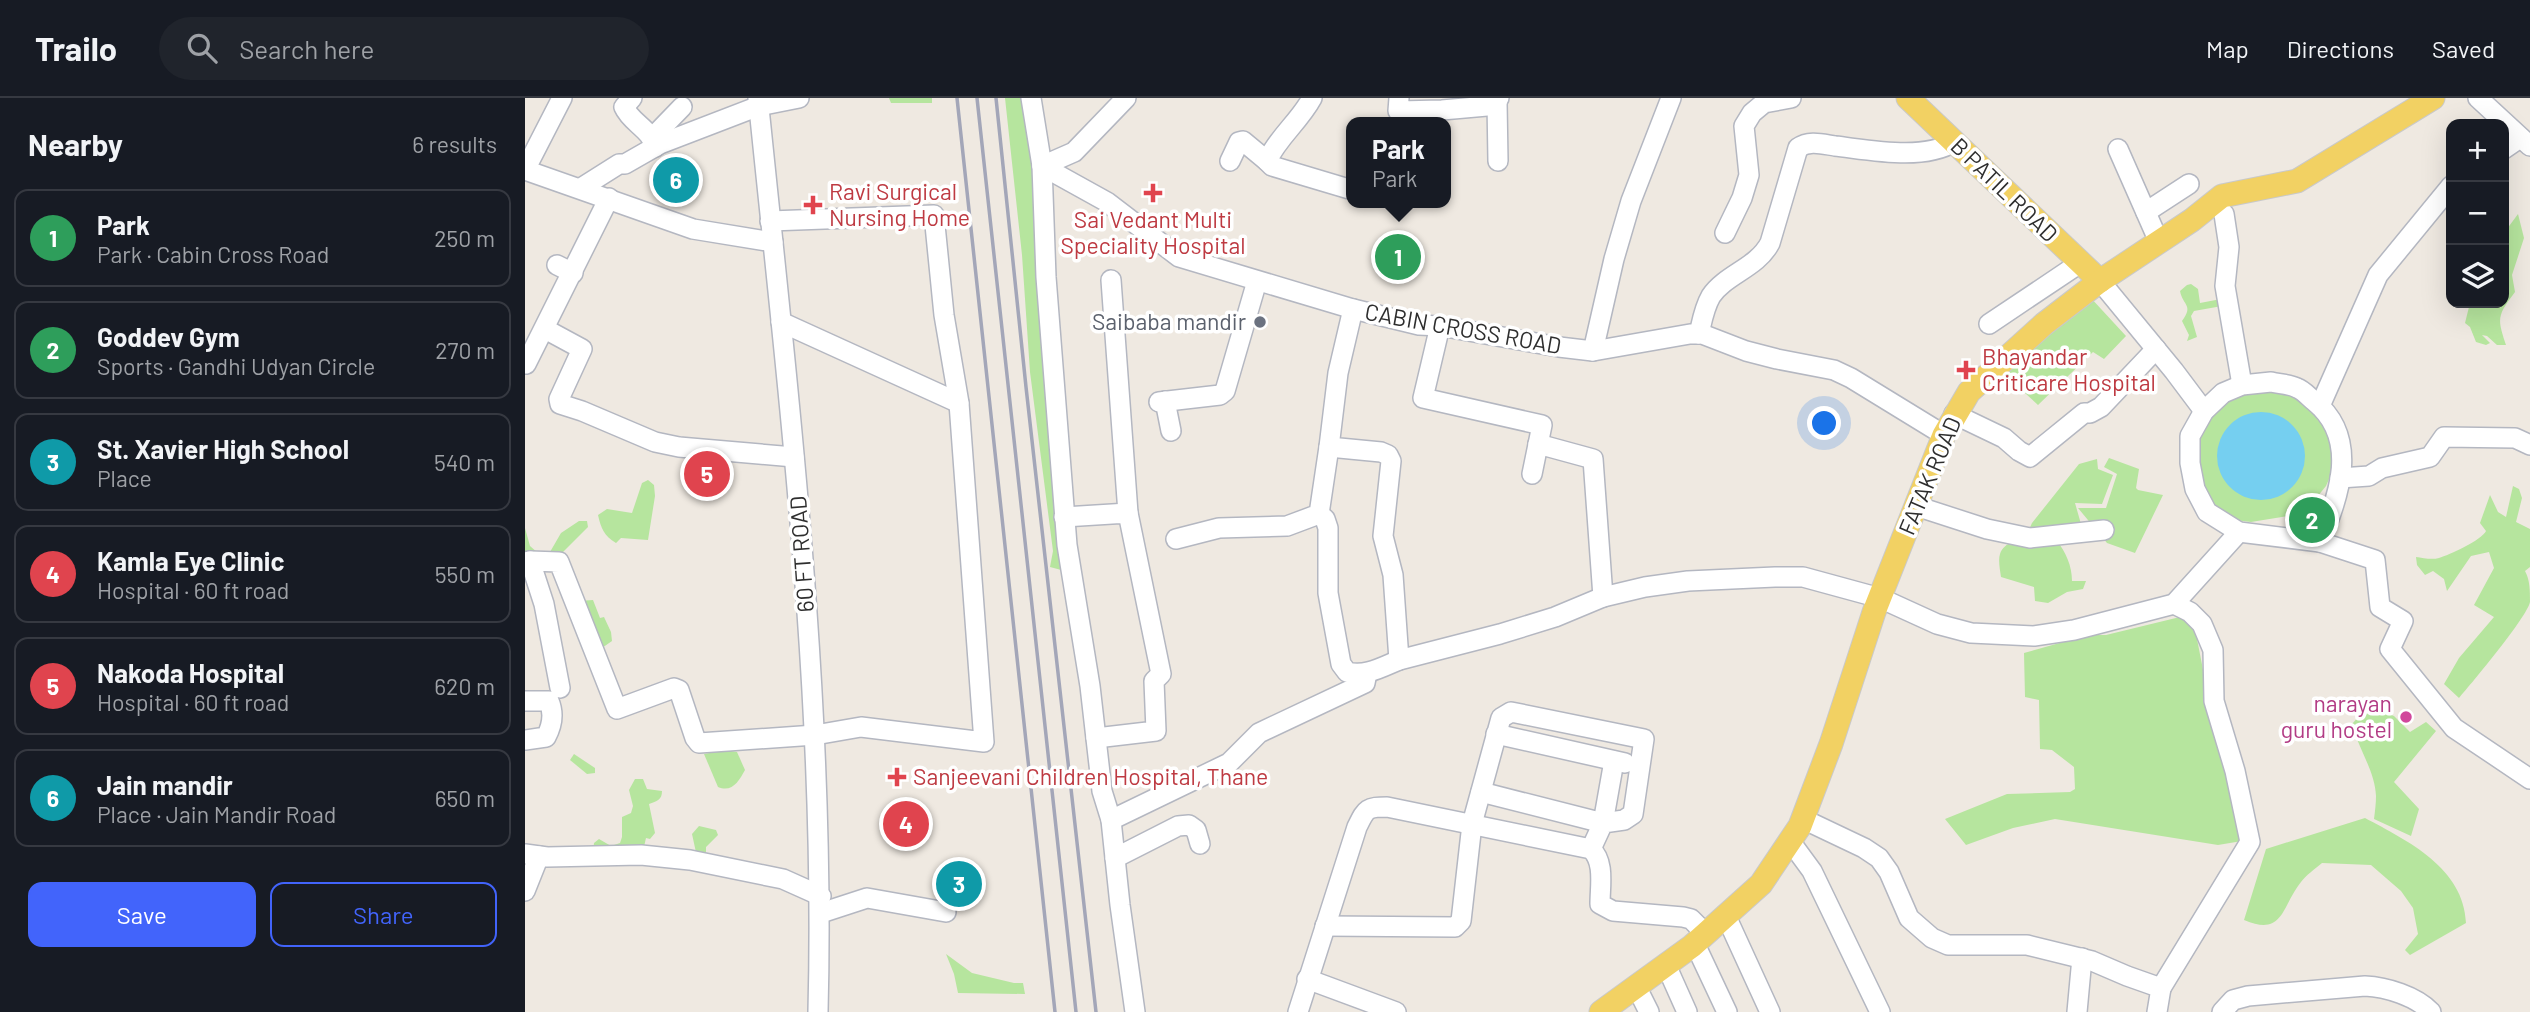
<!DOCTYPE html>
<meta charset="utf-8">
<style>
body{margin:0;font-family:Barlow,sans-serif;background:#20242c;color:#f1f3f6}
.controls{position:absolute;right:21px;top:21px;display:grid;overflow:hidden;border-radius:14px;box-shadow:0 7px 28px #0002}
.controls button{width:63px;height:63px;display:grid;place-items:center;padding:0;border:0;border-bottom:2px solid #363941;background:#171b24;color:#f1f3f6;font:35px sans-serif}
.you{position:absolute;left:1300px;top:326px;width:24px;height:24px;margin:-18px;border:5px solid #fff;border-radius:50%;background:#1a73e8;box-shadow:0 0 0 10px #1a73e833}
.badge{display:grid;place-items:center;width:46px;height:46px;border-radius:50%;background:#4264fb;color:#fff;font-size:23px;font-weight:700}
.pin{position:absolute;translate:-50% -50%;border:4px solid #fff;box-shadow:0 2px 7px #0006}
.popup{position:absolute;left:821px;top:19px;width:105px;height:91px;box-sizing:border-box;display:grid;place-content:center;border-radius:14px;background:#171b24;filter:drop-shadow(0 2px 5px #0005);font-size:23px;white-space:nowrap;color:#9ea1a6}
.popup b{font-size:26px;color:#f1f3f6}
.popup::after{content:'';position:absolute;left:50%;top:100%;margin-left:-14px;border:14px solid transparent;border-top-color:#171b24}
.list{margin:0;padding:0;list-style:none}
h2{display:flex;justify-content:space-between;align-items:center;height:91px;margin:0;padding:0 28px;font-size:30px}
h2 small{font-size:23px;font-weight:400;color:#9ea1a6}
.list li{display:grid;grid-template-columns:46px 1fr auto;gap:21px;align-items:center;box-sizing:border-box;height:98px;margin:0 14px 14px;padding:0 14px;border:2px solid #363941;border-radius:14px}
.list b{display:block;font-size:26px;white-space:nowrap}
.list p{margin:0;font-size:23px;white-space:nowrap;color:#9ea1a6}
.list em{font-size:23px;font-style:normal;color:#9ea1a6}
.actions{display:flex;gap:14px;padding:21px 28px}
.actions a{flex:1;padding:16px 0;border:2px solid #4264fb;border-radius:14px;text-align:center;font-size:24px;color:#4264fb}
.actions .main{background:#4264fb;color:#fff}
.icon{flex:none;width:38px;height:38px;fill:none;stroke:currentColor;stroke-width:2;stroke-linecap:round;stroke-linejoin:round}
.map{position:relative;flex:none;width:2005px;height:914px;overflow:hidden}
header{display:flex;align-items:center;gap:42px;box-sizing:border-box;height:98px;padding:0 35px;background:#171b24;border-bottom:2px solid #363941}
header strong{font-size:33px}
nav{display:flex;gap:38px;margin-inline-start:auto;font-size:24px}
.search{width:490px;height:63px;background:#20242c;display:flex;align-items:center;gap:18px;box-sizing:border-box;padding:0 24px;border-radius:38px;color:#9ea1a6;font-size:26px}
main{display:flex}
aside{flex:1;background:#171b24}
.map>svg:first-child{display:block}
.green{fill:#b6e59e}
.water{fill:#75cff0}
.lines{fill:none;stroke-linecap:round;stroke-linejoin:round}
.minor-casing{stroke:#b4b7c1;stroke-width:22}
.major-casing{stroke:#c9c9c9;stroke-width:25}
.minor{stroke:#fff;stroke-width:19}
.major{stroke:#f2d163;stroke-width:23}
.rail{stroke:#a3a6b8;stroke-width:3.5}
.health-dot{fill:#e0444e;stroke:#fff;stroke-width:2.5}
.worship-dot{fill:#6b7280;stroke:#fff;stroke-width:2.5}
.hotel-dot{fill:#d1479c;stroke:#fff;stroke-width:2.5}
.labels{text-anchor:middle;stroke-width:7;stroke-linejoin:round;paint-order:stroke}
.street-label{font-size:23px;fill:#2e2e2e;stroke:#fff}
.health-label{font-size:23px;fill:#be3a42;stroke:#fff;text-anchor:start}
.worship-label{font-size:23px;fill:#5b616d;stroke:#fff;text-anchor:end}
.hotel-label{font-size:23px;fill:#b23c85;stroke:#fff;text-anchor:end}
</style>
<header>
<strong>Trailo</strong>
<div class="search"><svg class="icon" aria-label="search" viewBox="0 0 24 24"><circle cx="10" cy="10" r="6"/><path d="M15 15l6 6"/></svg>Search here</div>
<nav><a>Map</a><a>Directions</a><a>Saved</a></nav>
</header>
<main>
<aside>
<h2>Nearby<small>6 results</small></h2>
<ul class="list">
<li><span class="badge" style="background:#2e9e5b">1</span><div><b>Park</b><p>Park · Cabin Cross Road</p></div><em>250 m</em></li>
<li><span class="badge" style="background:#2e9e5b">2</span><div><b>Goddev Gym</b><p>Sports · Gandhi Udyan Circle</p></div><em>270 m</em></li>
<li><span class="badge" style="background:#0f9aa8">3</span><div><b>St. Xavier High School</b><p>Place</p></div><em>540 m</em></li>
<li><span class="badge" style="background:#e0444e">4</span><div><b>Kamla Eye Clinic</b><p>Hospital · 60 ft road</p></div><em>550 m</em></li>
<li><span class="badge" style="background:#e0444e">5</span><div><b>Nakoda Hospital</b><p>Hospital · 60 ft road</p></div><em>620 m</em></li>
<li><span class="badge" style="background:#0f9aa8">6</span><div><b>Jain mandir</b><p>Place · Jain Mandir Road</p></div><em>650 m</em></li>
</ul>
<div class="actions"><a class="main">Save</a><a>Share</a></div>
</aside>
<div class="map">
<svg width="2005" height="914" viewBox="0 0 2005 914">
<rect width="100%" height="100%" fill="#efe9e1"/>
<g class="green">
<polygon points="364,0 407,0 407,5 366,5"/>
<polygon points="480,0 502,0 540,473 525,469 528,453 505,274 497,157"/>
<path d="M1993,116L1999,140L1987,177L1990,194C1972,218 1972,220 1981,247H1972L1962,238L1957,237L1965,245L1961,247L1951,244L1945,229L1940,225L1945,205H1979V135Z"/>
<path d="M1666,186L1673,191L1675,205L1696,201L1697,208L1669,213L1666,218L1672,239L1662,243L1664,237L1657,223C1669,207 1658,208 1655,193L1662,187Z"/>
<polygon points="1565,199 1601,238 1579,261 1568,254 1513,307 1478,275"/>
<polygon points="1719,290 1765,291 1800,320 1812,363 1801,388 1788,404 1770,417 1726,424 1702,421 1683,405 1671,384 1671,335 1682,315"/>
<polygon points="1584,360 1614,371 1611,390 1613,392 1638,397 1610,455 1582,445 1553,410 1581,410 1592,376 1579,369"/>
<polygon points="1572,361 1573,371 1588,377 1577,406 1550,405 1556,426 1502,436 1507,425 1554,366"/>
<path d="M123,382L129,387L130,398L123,442L96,440L91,445C79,438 76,430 73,417L82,411L107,415L117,385Z"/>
<path d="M1988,388L1994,391L1997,400L1991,424L2005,431V469L2000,473C2005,482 2005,493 2005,504C2002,519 1947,585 1934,600L1919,586L1934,560L1969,519L1949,507L1969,470L1964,454L1946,458L1922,493L1919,481L1908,473L1900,477L1892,467L1891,459C1898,460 1907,462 1914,460C1924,457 1957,442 1961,433L1955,425L1965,397L1973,414L1981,419Z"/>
<polygon points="54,423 62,423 63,429 33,459 0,460 0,430 5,448 14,456 25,454 36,435"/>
<path d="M1531,442C1541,454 1547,468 1547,483H1561L1558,491L1542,494L1523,505L1510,503L1509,489L1476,479C1475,472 1473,462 1475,456C1482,436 1514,442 1531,442Z"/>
<polygon points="68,502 75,520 79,519 86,534 87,543 74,552 53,503"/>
<polygon points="1655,519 1669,530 1672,541 1692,643 1717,743 1693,747 1530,721 1488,730 1441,747 1420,721 1482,696 1545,694 1550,691 1549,669 1527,652 1515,651 1514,602 1500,599 1499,555 1563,537 1581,537"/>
<path d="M1854,612L1869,618L1885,634L1901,624L1911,633L1869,684L1894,711L1886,738L1849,721C1850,713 1851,705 1851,698C1850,673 1833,650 1827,626L1835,617Z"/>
<path d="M200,652L212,654L220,672C214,683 207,695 193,689L179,656Z"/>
<polygon points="49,656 70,670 70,675 62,676 45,662"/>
<path d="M110,681H118L122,691L137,693C137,702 132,703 124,706L130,735L125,741L121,740L118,753H68L69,745L74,741L86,748L95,745L97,739V719L106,715L108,708L104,692Z"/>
<path d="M1840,720C1883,743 1939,770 1941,825L1885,857L1880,852L1893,836L1888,810L1876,793L1846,767L1797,765C1790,771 1781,777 1776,784C1756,809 1759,839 1719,822L1741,751Z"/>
<polygon points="174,728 191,732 193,737 181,749 181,758 172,759 167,736"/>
<polygon points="421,856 447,875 489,885 498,885 500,896 433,895 429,876"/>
</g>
<circle class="water" cx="1736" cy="358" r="44"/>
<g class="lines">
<g class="minor-casing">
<g id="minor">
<polyline points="37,0 0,72 168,131 248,144"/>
<path d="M107,0L99,9C106,25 126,31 130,49"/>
<path d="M233,0C264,304 301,608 293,914"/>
<polyline points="506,0 517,68 521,179 542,447 565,588 577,693 586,722 595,807 610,914"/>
<path d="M787,0C774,24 753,39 742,63L747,68L824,91"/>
<polyline points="874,0 873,13 917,12 962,8 968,7 974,0"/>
<polyline points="1953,0 2005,48"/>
<polyline points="972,4 973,63"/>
<polyline points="128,39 157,9"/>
<polyline points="1593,51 1634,144"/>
<polyline points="1979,51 1995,40"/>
<polyline points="705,63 714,44 718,43 742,63"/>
<polyline points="517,68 582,104 654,159 828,211 894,227 915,228 1034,249 1068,253 1165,236 1177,236 1221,253 1252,261 1309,272 1326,280 1419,337"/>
<polyline points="517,68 549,54 601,0"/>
<polyline points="56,90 94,66 100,66 135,46 234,8 274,0"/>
<polyline points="1621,114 1664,86"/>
<polyline points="1699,116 1704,149 1700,188 1717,287"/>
<polyline points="1200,135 1217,100 1224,77 1219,28 1227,15 1239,5 1266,0"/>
<polyline points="32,167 48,175"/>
<polyline points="586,182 603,415"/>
<polyline points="1575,183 1649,273 1679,313"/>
<polyline points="828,211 813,275 804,349 856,354 863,357 866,363 858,438 868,477 874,562 975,536 1030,519 1078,499 1120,489 1163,483 1250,479 1278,479 1355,500 1412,526 1446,535 1509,538 1549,532 1649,506 1714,434"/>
<polyline points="256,224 434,305"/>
<polyline points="1464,226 1555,165"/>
<polyline points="915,228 898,300 1017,327 1007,376"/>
<polyline points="20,231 57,251 34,301 35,306 57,313 130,344 154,349 269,359"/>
<path d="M1174,236C1177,223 1179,210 1186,198C1201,176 1232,170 1245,145L1273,50C1284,42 1297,46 1310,48C1345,52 1398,63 1429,44"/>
<polyline points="1068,253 1089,161 1106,103 1146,0"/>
<polyline points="1,266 84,100"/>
<path d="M1746,284C1754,286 1765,286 1772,290C1778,292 1784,299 1789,303C1835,340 1814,398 1795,444L1714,434L1682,414L1670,391L1665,365V338L1679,313L1698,295L1717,287Z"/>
<polyline points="640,303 646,333"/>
<polyline points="634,304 695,297 700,293 732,183"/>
<polyline points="1795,308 1853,177 1926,88"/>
<polyline points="1429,316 1479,340 1494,353 1505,359 1559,315 1565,315 1576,309 1631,251"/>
<polyline points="1013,346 1068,361 1078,499"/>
<polyline points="1815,380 1844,378 1857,370 1905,359 1919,339 1990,340 2005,347"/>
<polyline points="1391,408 1462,431 1505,440 1579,432"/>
<path d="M794,416L800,421L803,430V495L816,566L822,574C840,579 857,569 874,562"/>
<polyline points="539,419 603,415 636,576 629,583 631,633 571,640"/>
<polyline points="651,441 694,430 762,428 794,416 804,349"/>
<polyline points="1795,444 1850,462 1855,509 1878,523 1865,551 1929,630 2005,681"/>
<polyline points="5,463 34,464 92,611 149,590 154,592 170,640 174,645 290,637 336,629 459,644 434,305 419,217 409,117 245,123"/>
<polyline points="0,464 5,463 19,506 35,590"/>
<path d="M0,603H24C29,615 27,628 21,639L0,642"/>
<polyline points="971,636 1100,665"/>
<polyline points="956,694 1078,725 1089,663"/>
<polyline points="1278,721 1339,750 1354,760 1364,774 1384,820 1407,840 1423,847 1502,847 1567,863 1602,878 1636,890 1632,914"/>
<polyline points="586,722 704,665 734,635 840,585 842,575"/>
<polyline points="1265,743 1287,773 1355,914"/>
<polyline points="0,756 22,759 116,757 165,762 258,781 296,798"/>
<polyline points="590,760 653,728 664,727 671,732 675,746"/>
<polyline points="0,793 14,758"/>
<polyline points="296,815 342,800 421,814"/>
<polyline points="1201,818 1245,914"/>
<polyline points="800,828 930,829 936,823 947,726 976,620 986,614 1119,641 1108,716 1099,722 1078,725 1066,751"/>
<polyline points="1170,846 1202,914"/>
<polyline points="1141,867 1162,914"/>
<polyline points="782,881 871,914"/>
<polyline points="1111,888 1124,914"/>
<polyline points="1636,890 1725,744 1710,673 1689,603 1688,552 1677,526 1665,514 1649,506"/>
<path d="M773,914L832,729C841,711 841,709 862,709L1066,751C1080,764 1075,787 1075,806L1088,813L1158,819L1166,821L1181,836"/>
<polyline points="1552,914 1557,860"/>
<path d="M1697,914L1708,902L1723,898L1840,888C1861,889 1891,898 1906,914"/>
</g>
</g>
<g class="major-casing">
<g id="major">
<polyline points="1383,0 1575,183"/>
<polyline points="1076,914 1167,848 1236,786 1275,728 1306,646 1349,514 1419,337 1444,294 1519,226 1575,183 1667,122 1697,98 1772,83 1908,0"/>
</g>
</g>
<use href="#minor" class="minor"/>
<use href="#major" class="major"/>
<g class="rail">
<polyline points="432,0 530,914"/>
<polyline points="452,0 551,914"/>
<polyline points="471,0 501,289 571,914"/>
</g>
</g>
<g class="health-dot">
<path d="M624.5 84.5h7v7h7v7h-7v7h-7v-7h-7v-7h7z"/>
<path d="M284.5 96.5h7v7h7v7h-7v7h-7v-7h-7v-7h7z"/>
<path d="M1437.5 261.5h7v7h7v7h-7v7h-7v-7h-7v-7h7z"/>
<path d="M368.5 668.5h7v7h7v7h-7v7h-7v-7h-7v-7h7z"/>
</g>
<circle class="worship-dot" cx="735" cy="224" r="7"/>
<circle class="hotel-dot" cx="1881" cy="619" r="7"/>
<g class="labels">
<g class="street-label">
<text transform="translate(1479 92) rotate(44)" y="8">B PATIL ROAD</text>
<text transform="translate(938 231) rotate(10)" y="8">CABIN CROSS ROAD</text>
<text transform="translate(1405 378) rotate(-67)" y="8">FATAK ROAD</text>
<text transform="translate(277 456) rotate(-94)" y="8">60 FT ROAD</text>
</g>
<g class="health-label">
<text x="304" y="102">Ravi Surgical<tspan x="304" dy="26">Nursing Home</tspan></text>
<text x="628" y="130" text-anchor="middle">Sai Vedant Multi<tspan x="628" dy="26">Speciality Hospital</tspan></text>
<text x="1457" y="267">Bhayandar<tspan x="1457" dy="26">Criticare Hospital</tspan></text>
<text x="388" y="687">Sanjeevani Children Hospital, Thane</text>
</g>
<g class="worship-label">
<text x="721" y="232">Saibaba mandir</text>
</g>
<g class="hotel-label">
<text x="1867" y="614">narayan<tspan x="1867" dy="26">guru hostel</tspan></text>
</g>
</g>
</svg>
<div class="controls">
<button>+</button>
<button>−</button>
<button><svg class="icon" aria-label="layers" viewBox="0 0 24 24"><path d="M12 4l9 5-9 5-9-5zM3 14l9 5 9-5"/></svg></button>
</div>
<div class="you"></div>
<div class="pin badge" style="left:873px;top:159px;background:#2e9e5b">1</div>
<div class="popup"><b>Park</b>Park</div>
<div class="pin badge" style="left:1787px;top:422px;background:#2e9e5b">2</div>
<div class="pin badge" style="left:434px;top:786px;background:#0f9aa8">3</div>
<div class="pin badge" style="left:381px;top:726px;background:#e0444e">4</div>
<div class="pin badge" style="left:182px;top:376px;background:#e0444e">5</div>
<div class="pin badge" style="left:151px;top:82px;background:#0f9aa8">6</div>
</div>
</main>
